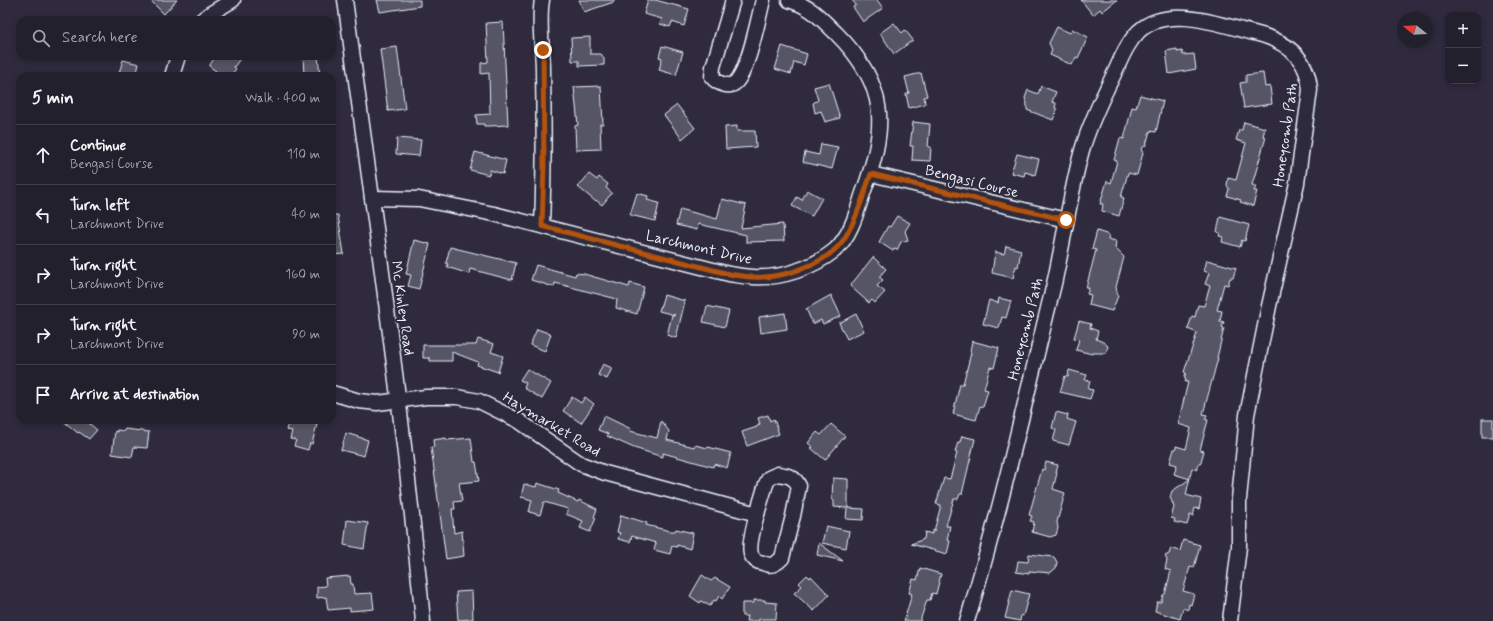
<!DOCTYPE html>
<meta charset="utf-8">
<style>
body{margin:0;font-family:Mynerve,sans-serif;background:#2b2836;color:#f1f3f6}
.controls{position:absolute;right:12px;top:12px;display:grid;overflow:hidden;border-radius:8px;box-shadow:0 2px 6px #0003}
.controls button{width:36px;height:36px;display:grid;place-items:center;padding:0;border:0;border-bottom:1px solid #403e4a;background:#23202e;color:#f1f3f6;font:20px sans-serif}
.compass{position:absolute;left:1397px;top:12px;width:36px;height:36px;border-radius:50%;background:#23202e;box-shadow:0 2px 6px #0003;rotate:288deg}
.stop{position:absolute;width:12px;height:12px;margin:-9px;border:3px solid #b45309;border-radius:50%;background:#fff}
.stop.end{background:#b45309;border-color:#fff;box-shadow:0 1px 4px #0008}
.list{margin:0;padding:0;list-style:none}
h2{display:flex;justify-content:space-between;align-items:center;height:52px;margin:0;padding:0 16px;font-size:17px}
h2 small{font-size:13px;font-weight:400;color:#a3a3aa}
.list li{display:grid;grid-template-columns:26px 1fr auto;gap:12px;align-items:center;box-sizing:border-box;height:60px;padding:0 16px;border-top:1px solid #403e4a}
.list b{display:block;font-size:15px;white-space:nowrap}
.list p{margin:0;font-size:13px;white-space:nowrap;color:#a3a3aa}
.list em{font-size:13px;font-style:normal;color:#a3a3aa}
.icon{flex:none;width:22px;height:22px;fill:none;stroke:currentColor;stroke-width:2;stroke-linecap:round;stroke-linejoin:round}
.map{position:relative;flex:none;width:1493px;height:621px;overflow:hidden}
.search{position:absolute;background:#23202e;box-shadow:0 2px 6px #0003;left:16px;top:16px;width:320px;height:44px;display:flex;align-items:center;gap:10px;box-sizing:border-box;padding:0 14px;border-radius:12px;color:#a3a3aa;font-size:15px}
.panel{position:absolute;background:#23202e;box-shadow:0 2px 6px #0003;left:16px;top:72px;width:320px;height:352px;border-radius:12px}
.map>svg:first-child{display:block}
.building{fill:#575565;stroke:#e8f1f8}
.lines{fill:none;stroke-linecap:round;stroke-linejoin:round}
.street-casing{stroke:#e8f1f8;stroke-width:17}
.street{stroke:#2f2a3d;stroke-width:14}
.route{stroke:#b45309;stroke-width:5}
.labels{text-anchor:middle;stroke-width:4;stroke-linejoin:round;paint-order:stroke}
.street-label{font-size:15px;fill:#e8f1f8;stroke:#2f2a3d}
</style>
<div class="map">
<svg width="1493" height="621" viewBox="0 0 1493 621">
<rect width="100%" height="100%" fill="#2f2a3d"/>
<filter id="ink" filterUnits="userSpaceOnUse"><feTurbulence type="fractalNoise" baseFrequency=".025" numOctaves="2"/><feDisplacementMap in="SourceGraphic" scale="8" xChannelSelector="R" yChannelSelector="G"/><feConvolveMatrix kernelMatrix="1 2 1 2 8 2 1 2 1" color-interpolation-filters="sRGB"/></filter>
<g filter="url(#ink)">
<g class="building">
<polygon points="150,0 177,0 164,14"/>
<polygon points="377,0 420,0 420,6 380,12"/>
<polygon points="579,0 614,0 614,2 584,12"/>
<polygon points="648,0 655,0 689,9 684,26 672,22 670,27 660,24 662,19 644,14"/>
<polygon points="852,0 877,0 883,8 863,22 853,7 856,5"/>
<polygon points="1081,0 1117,0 1102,12 1100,9 1093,15"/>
<polygon points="503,22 508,125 490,126 484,126 484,124 477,124 476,115 490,114 489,73 481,74 481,63 488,62 486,23"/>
<polygon points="894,23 902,33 905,30 913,40 894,54 880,33"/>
<polygon points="1057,27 1070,33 1072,29 1088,37 1078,58 1076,57 1072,65 1050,55 1052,50 1049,43"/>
<polygon points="590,37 590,54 601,54 604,58 604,65 579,66 579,61 572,61 571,38"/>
<polygon points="662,46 683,52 676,75 659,70 662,58 659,57"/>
<polygon points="782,46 807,54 804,65 794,62 791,74 775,69"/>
<polygon points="397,47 405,109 388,111 380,49"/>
<polygon points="1177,49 1177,52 1182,51 1183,55 1194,54 1196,69 1169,74 1166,51"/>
<polygon points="216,56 242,56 234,67 236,69 230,76 213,76 216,71 209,66"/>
<polygon points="303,56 318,56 320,76 304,76"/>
<polygon points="123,60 139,64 136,76 118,76"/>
<polygon points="921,73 927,96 924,97 925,104 909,108 906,94 909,93 905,77"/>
<polygon points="1263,73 1265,87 1270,86 1272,104 1244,108 1240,83 1246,82 1246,75"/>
<polygon points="829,83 840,118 825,122 821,111 815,113 813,103 818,100 814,87"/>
<polygon points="601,86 603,124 600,124 601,149 576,150 575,126 578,125 574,87"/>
<polygon points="1041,86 1056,92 1052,102 1056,103 1055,108 1057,109 1053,120 1027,110 1027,104 1025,98 1028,90 1038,94"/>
<polygon points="1140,95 1163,101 1156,132 1150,131 1146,145 1141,149 1143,153 1137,175 1128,173 1121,197 1124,198 1119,216 1102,211 1103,204 1100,204 1107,181 1111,183 1117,161 1114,160 1120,138 1124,139 1132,107 1136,108"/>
<polygon points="677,105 695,128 682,139 664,115"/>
<polygon points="913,122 930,124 928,147 931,147 930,161 912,160 913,146 910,146"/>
<polygon points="1244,122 1265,128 1263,136 1266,137 1252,185 1256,186 1254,191 1257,191 1253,206 1240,202 1241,200 1227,196 1229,189 1227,185 1228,178 1236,180 1246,143 1236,140 1239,130 1242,130"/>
<polygon points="737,126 737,131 755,131 756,147 726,149 725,127"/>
<polygon points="397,138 421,140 419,156 396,154"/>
<polygon points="821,144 838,147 832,169 803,162 805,152 819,155"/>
<polygon points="475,152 506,160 503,174 490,170 489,175 470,170"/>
<polygon points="1017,154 1039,159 1035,175 1025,172 1024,176 1011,173"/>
<polygon points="589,174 597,180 599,177 608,184 606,188 612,193 602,205 596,200 595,201 578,187"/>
<polygon points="807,190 822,198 812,216 792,206 797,197 802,200"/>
<polygon points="637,193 648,196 647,200 659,203 655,221 630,215"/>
<polygon points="722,199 746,205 741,228 783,224 784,241 746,242 746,235 698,224 697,230 676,225 680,209 717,219"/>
<polygon points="332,215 338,215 344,254 332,255"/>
<polygon points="897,216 910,223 905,231 908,240 901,242 897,250 894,249 893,251 879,242 888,226 890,227"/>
<polygon points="1220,217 1249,225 1245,241 1242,240 1240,247 1222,242 1223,237 1219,236 1220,233 1217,232"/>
<polygon points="1097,231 1109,235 1108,239 1116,241 1115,248 1124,257 1116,287 1118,296 1112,311 1089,305 1089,304 1091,295 1087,294 1089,288 1086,288 1096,250 1092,249"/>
<polygon points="414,240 430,244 419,289 408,286 411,275 406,274"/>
<polygon points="1006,246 1021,250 1018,267 1016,266 1013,278 992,273 995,252 1004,254"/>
<polygon points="450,247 516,263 512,280 470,269 469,274 447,267 448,264 446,263"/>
<polygon points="873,257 886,269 879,277 883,280 877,286 885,292 875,303 872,300 869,303 850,286"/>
<polygon points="1207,260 1236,268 1233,278 1230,278 1228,285 1224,284 1217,310 1222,311 1220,321 1224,322 1222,327 1224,328 1217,358 1218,358 1203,414 1207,415 1205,419 1208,420 1200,450 1204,451 1200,465 1198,464 1197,470 1192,468 1186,495 1201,499 1199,509 1195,508 1193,516 1190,515 1187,525 1174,522 1175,519 1171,518 1174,507 1170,497 1172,491 1190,479 1174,474 1177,465 1170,463 1174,449 1176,449 1176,446 1186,449 1191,428 1178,424 1188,382 1185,382 1186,379 1184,378 1186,373 1184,372 1197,333 1188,329 1192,316 1195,317 1198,305 1204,306 1210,286 1205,284 1209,273 1204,271"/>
<polygon points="536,265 575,276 576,273 584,274 629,287 630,283 644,287 637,314 616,308 617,299 555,283 554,287 531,280"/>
<polygon points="664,295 685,301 676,338 667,335 672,315 675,315 659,311"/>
<polygon points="831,295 841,316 823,324 821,320 813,324 806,309"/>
<polygon points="999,298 1011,301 1006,318 1002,317 999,328 983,324 989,300 998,303"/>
<polygon points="707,306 729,311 725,327 703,322"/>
<polygon points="785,313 787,329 761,333 759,317"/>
<polygon points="856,314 864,331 847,339 839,323"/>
<polygon points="1079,321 1091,324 1090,328 1098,331 1096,339 1103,342 1108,346 1106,353 1092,353 1092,354 1076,350 1079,339 1074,338"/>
<polygon points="537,329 551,334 545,351 530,345"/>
<polygon points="478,339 494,344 491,352 503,356 498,372 477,365 478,362 452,352 452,361 430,361 430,358 423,358 423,345 476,345"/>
<polygon points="972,341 999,348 994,368 990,367 984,389 988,390 983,407 980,406 976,420 953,414 960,384 963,384 971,353 970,351"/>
<polygon points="603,364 612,368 607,379 598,375"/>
<polygon points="527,369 551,383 542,399 524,388 526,383 520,380"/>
<polygon points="1069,370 1087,375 1085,380 1090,381 1088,389 1093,390 1090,399 1060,392 1065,376 1068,377"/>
<polygon points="572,397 581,403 585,397 594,404 581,423 563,411"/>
<polygon points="1056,412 1068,415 1067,419 1076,422 1069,445 1053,441 1056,430 1052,428"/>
<polygon points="768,415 770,421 774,419 779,434 747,446 742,432 757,427 757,426 760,424 758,418"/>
<polygon points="604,416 631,429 630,431 657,438 661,421 669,431 667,440 694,447 695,445 708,448 708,447 731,453 727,468 714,464 713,467 663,453 663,457 634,448 607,436 608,434 598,430"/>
<rect x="1482" y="419" width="11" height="18"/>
<polygon points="62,420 85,420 97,430 89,439 79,432 78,433"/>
<polygon points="289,420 309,420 309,422 317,424 312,444 310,443 308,450 294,446 296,440 290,439 292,431 286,430"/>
<polygon points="831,424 845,436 825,460 811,448 813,447 808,443 817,432 821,435"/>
<polygon points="125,429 149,432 147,448 134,447 132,457 112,454 115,431 117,432 117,430 124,431"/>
<polygon points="346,433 368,440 364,456 341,450"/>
<polygon points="962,436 975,439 962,494 960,494 958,499 954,499 946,526 950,526 947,540 950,541 947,554 911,544 924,539 925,532 932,534 932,531 934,531 941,505 936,504 944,478 950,479 957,453 955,452 958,442 960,442"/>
<polygon points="446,438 447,440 471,438 474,462 476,462 479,481 459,483 462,501 454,502 455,509 452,509 454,533 462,531 464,556 446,559 431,447 434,447 433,440"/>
<polygon points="1046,462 1058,465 1056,473 1057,473 1053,489 1065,493 1057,522 1058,528 1056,535 1050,537 1032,532 1034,522 1030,521 1032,516 1029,515 1042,469 1044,470"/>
<polygon points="833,478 848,479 848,508 864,509 863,520 846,519 847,508 834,507 834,501 832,499"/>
<polygon points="537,483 559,490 558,493 578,502 579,500 597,509 594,517 596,518 590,532 580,528 583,521 566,514 568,509 544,502 540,515 529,512 532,500 521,497 524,484 536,487"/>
<polygon points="621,515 647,523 646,525 670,531 675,531 676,529 693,533 690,549 677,545 677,547 672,546 670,554 654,550 656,543 632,536 630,542 618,539 620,533 617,532"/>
<polygon points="347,520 368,523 364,549 344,545"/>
<polygon points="826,526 849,531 846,548 822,543"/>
<polygon points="1183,540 1200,545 1194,568 1190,567 1183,591 1194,594 1191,605 1189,604 1188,610 1183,608 1180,619 1155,611 1157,602 1161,602 1163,595 1165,594 1171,571 1165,569 1167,560 1165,556 1169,554 1171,548 1180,551"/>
<polygon points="819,543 843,561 817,555"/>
<polygon points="1029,554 1054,557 1057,562 1056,568 1050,573 1029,571 1029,574 1016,572 1018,561 1028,562"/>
<polygon points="920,568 941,574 936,594 932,593 930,600 927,600 920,621 904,621 912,594 909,593 913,579 917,580"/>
<polygon points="702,575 711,581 715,578 730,587 722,599 719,596 716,601 714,600 710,606 701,601 700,603 690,596"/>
<polygon points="807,575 810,578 811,576 829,595 814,611 794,593 802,586 799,583"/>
<polygon points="350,576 351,584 353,584 354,594 372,593 374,609 350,611 350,608 328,610 326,597 317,598 317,587 326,586 325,578"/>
<polygon points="1012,590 1029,594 1023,616 1021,615 1020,621 1005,618"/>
<polygon points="472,591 473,619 458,620 456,592"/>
<polygon points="754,600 765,600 765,602 777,603 776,619 759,619 759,621 746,621 747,616 742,616 742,603 754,603"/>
</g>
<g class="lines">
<g class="street-casing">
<g id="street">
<path d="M345,0C373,207 403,413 423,621"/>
<path d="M733,0L713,67L712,77C717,83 729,89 736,82C749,68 758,20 763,0"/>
<polyline points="202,20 208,15 233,0"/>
<polyline points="172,76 178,56"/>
<polyline points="871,174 1066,220"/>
<path d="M372,198L419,199L494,214L729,274C737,275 745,277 753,277C781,279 813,268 835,250C850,236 856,215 862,196C887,128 890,87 836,33C819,17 812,7 789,0"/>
<path d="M542,226C544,174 544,122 543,70C543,47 538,23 542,0"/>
<polyline points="332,393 359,401 377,403 426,397 457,397 479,401 519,421 581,464 605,473 757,514"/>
<path d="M778,474C787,475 795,477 799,486L793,516L782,558C776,564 771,567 763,563C757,562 753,560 751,554C747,542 762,498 766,484L769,478Z"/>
<path d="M967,621C1001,510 1026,397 1054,284C1064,240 1070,194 1082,150C1090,123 1102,98 1114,74C1121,59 1127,43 1139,31C1168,4 1221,25 1254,33C1285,40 1308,57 1310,90L1297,183L1269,306L1247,415L1239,499V547L1230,621"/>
</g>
</g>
<use href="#street" class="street"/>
</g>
</g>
<g class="lines" filter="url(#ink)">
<path class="route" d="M543,50L544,167L542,226L729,274C737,275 745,277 753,277C782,279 828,264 844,239C857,219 863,196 871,174L1066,220"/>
</g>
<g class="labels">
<g class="street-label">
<text transform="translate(1285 135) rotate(-82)" y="5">Honeycomb Path</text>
<text transform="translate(972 181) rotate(14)" y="5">Bengasi Course</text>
<text transform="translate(699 247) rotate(13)" y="5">Larchmont Drive</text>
<text transform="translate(403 308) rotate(82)" y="5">Mc Kinley Road</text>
<text transform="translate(1025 329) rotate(-76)" y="5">Honeycomb Path</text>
<text transform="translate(552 424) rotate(31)" y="5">Haymarket Road</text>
</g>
</g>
</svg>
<div class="controls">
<button>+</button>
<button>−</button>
</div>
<svg class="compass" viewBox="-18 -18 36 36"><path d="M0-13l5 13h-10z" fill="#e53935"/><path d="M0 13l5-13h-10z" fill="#a3a3aa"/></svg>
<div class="stop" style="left:1066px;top:220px"></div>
<div class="stop end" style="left:543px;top:50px"></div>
<div class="search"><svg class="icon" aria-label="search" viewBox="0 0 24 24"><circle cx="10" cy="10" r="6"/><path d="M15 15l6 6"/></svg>Search here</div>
<section class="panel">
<h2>5 min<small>Walk · 400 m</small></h2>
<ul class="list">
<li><svg class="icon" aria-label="ahead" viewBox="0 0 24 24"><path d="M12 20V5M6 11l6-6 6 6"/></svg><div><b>Continue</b><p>Bengasi Course</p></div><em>110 m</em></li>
<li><svg class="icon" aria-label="left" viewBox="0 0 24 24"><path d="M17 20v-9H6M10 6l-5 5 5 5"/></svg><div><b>Turn left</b><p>Larchmont Drive</p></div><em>40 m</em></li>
<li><svg class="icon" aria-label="right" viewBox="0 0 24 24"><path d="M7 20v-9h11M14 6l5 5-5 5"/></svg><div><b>Turn right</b><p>Larchmont Drive</p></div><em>160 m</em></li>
<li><svg class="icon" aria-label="right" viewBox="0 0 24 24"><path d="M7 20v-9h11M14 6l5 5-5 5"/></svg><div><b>Turn right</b><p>Larchmont Drive</p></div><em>90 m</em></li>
<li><svg class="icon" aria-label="arrive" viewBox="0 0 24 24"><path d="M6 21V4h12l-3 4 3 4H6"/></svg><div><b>Arrive at destination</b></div></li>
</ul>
</section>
</div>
